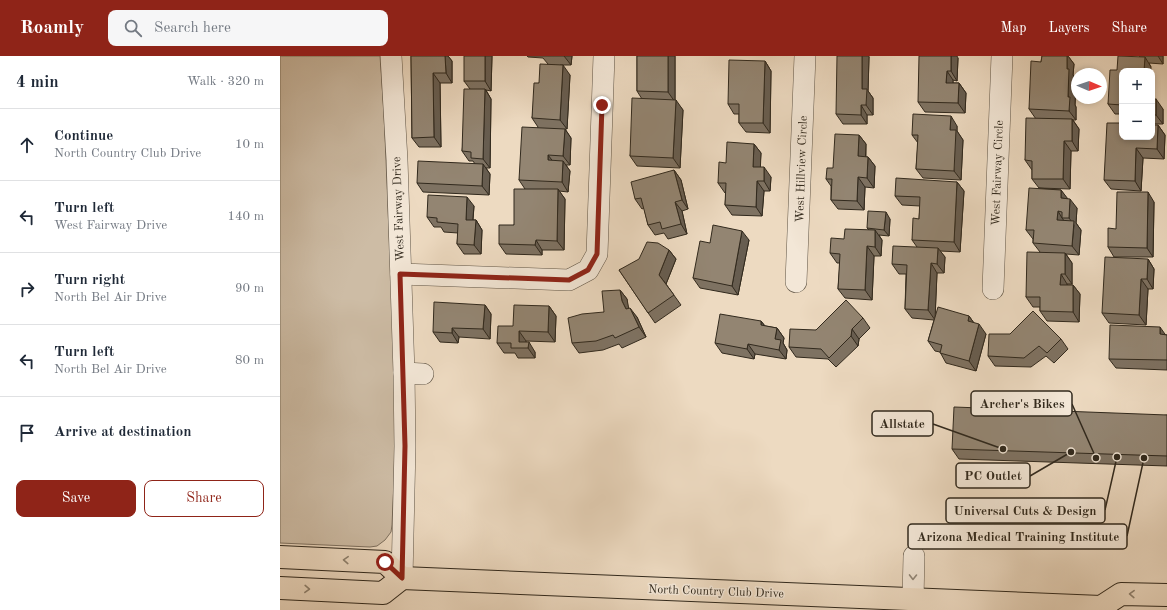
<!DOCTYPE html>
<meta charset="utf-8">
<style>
body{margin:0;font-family:"Old Standard TT",serif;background:#f6f6f7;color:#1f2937}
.controls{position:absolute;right:12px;top:12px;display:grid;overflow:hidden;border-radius:8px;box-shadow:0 2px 6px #0003}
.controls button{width:36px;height:36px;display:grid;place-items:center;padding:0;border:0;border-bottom:1px solid #e0e1e3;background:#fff;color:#1f2937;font:20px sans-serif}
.compass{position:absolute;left:791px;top:12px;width:36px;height:36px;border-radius:50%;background:#fff;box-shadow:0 2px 6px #0003;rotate:92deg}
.stop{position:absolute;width:12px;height:12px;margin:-9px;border:3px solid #8f2418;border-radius:50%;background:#fff}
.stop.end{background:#8f2418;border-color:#fff;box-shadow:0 1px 4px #0008}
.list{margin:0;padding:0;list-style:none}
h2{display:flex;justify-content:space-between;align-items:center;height:52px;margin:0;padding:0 16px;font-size:17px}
h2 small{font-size:13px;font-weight:400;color:#747a83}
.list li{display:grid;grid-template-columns:26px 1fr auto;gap:12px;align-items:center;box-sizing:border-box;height:72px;padding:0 16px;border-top:1px solid #e0e1e3}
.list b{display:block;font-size:15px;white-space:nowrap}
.list p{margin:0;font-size:13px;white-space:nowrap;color:#747a83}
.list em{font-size:13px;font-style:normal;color:#747a83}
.actions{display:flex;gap:8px;padding:12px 16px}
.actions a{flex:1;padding:9px 0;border:1px solid #8f2418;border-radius:8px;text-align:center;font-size:14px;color:#8f2418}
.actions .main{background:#8f2418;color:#fff}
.icon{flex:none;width:22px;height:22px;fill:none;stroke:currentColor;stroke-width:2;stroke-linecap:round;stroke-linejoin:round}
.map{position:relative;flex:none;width:887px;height:554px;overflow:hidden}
header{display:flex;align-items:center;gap:24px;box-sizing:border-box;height:56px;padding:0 20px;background:#8f2418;color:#fff}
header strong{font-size:19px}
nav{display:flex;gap:22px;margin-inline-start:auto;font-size:14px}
.search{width:280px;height:36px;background:#f6f6f7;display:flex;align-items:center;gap:10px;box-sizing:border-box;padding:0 14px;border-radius:8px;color:#747a83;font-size:15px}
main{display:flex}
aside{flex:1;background:#fff}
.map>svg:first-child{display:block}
.green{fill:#cdbca5;stroke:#7f7261}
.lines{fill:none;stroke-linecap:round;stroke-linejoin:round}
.minor-casing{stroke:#605546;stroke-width:22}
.major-casing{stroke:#31291d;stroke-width:24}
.minor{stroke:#f3e7d7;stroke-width:21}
.major{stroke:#eddac1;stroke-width:22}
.wall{fill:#7e7262;stroke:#31291d}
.shaded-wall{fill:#675d50;stroke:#31291d}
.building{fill:#938572;stroke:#31291d}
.oneway{stroke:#8f826f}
.oneway2{stroke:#92887a}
.route{stroke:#8f2418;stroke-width:5}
.labels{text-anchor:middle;stroke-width:3;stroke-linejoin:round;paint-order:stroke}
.street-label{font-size:12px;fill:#31291d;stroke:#f3e7d7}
.leader{fill:none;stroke:#31291d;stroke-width:1.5}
.callout-dot{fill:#31291d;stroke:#f3e7d7;stroke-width:1.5}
.callout{fill:#f3e7d7;stroke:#31291d;stroke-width:1.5}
.callout-label{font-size:13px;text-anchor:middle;font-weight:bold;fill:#31291d}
</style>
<header>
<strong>Roamly</strong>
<div class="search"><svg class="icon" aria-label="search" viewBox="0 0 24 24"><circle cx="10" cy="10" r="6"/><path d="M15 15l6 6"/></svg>Search here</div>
<nav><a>Map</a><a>Layers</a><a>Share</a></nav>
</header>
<main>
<aside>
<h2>4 min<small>Walk · 320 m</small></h2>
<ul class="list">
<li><svg class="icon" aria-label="ahead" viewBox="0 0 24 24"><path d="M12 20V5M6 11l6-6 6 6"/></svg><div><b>Continue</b><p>North Country Club Drive</p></div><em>10 m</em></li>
<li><svg class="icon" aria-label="left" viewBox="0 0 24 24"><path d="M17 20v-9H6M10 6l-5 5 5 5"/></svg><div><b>Turn left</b><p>West Fairway Drive</p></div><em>140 m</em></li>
<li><svg class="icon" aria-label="right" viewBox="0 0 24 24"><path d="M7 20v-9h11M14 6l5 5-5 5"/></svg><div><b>Turn right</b><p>North Bel Air Drive</p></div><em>90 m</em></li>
<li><svg class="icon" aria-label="left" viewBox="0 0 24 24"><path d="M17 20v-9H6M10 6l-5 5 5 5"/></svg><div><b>Turn left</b><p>North Bel Air Drive</p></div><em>80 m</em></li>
<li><svg class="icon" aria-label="arrive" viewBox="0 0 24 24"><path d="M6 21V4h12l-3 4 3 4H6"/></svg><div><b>Arrive at destination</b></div></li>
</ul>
<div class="actions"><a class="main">Save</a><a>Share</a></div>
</aside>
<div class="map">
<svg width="887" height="554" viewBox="0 0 887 554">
<rect width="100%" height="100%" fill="#eddac1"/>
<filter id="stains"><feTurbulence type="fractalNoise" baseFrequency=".005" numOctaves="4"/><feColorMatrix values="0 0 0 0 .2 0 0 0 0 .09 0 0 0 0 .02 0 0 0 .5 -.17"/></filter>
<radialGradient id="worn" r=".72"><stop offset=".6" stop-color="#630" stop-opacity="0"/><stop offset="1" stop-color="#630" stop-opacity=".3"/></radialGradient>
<polygon class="green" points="0,0 100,0 104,57 116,340 114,427 112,469 111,476 105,484 97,490 90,491 0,487"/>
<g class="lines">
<g class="minor-casing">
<g id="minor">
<polyline points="111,0 117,104 124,317 125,390 122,522"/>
<polyline points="121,218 289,224 308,214 317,198 324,0"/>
<polyline points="516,226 525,0"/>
<polyline points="713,233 722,0"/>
<polyline points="124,317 143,318"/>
<polyline points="633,543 634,500"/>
</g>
</g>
<g class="major-casing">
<g id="major">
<polyline points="0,501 105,506 122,522 821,551 826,554"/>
<polyline points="0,532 103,537 122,522"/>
<polyline points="821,551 841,538 887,539"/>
</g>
</g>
<use href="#minor" class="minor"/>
<use href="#major" class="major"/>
</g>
<g class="wall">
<polygon points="131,0 168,0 172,5 172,27 160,27 161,91 139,91 132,82"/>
<polygon points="212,0 211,35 206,34 211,43 210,112 206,112 210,118 209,139 143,136 137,127 195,108 193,105 189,105 182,95 190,33 184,25"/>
<polygon points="247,0 292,0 291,9 280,9 290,19 287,73 285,73 291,82 290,109 286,109 290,115 288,136 279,135 285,143 284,194 262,194 262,199 226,198 219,188 234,169 245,133 239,124 258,71 252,62 259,27 268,8 263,2 248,1"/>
<polygon points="357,0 395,0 395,44 403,54 400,112 357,110 350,100 362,43 357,35"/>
<polygon points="762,0 788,0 794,8 793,19 796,23 795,49 796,51 796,64 793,64 799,73 798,95 791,95 790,133 759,132 781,134 787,143 797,152 796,167 801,174 799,199 786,198 792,207 792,228 787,228 787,229 793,229 800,238 799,266 767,265 760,255 760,251 753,251 746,241 760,196 753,187 753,183 746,174 759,132 752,123 752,114 745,104 756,63 749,53 761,6"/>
<polygon points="859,0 883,0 883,8 869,7 871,11 842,15 842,58 835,58 828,48 837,14 860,1"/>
<polygon points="589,1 588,35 593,42 593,59 587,59 587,68 563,68 556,58"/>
<polygon points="678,2 677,25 673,24 673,27 679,27 686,37 685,57 645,56 638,46"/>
<polygon points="485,5 491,15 490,77 466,76 459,67 459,58 454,58 448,48"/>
<polygon points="872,43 883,53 883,68 872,68"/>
<polygon points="878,69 885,79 884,103 863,102 861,135 831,133 824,124"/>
<polygon points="677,70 677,75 683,84 681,124 643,122 636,113 638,87 632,79"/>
<polygon points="579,79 586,88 586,101 588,101 595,110 594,132 585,131 584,154 558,153 551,144 551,130 546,123 553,112"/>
<polygon points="474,88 481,97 480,111 491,121 490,135 484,135 482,160 452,159 445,149 446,137 445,137 438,127 446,107"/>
<polygon points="394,114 401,124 408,153 402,155 407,178 388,183 384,177 375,179 368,169 364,152 362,153 355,143"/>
<polygon points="677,126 684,135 680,196 660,195 665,201 664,217 657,217 655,260 689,260 694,267 706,278 696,315 666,307 660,296 655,295 648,285 654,264 632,262 625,253 626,218 619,218 612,208 637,191 632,184 639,163 640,150 622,149 615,140"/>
<polygon points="874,146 873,201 834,201 828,191 836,173"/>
<polygon points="194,150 193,164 196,164 202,174 201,198 184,198 177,188 178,177 164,176 161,171 154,171 147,161"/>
<polygon points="610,163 609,180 599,179 602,184 601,200 594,200 592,244 565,242 558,233 560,207 557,207 550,197 564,183 589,174 587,172"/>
<polygon points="469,184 458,239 420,232 413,222 430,187"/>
<polygon points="389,194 396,203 386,228 401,249 375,267 339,214"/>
<polygon points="868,203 874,213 873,233 868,233 866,269 829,267 822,257"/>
<polygon points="340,234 347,243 348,252 357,261 366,281 342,292 339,288 323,294 299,297 292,287 324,256"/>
<polygon points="205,249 211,258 210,283 179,281 178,287 160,286 153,276"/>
<polygon points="269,250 276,260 275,286 246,285 246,286 255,296 255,302 238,302 235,297 224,297 217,287 233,270"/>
<polygon points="583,262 590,272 579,283 578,290 556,311 548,303 516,301 509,291 536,274"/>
<polygon points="481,265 485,270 497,272 504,282 503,287 507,294 506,303 475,298 474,303 442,297 435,287"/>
<polygon points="885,279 887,279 887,314 836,312 829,303"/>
<polygon points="781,283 788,293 774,307 766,300 751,311 715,310 708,300"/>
<polygon points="887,359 887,410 679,403 672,393"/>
</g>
<g class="shaded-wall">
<polygon points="165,0 168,0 172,5 172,27 166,17"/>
<polygon points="205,0 212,0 211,35 205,25"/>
<polygon points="284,0 292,0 291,9"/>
<polygon points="388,0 395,0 395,46 388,36"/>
<polygon points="582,0 589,0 589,1 588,35 593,42 593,59 586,49 582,33"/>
<polygon points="671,0 677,0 678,2 677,25 671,15"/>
<polygon points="787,0 788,0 794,8 793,19 796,23 795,49 796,51 796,64 789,55 787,13"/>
<polygon points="878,0 883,0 883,8"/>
<polygon points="865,1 871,11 871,15 864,15"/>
<polygon points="485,5 491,15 490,77 483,67"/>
<polygon points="283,9 290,19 287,73 280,64"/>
<polygon points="667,15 673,24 673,36 666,27"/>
<polygon points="153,17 160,27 161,91 154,81"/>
<polygon points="679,27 686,37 685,57 678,47"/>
<polygon points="205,33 211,43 210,112 203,103"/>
<polygon points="876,43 883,53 883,68 876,59"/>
<polygon points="396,44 403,54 400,112 393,102"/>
<polygon points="581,49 587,59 587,68 581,59"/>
<polygon points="671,60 677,70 677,75 683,84 681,124 674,115 670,74"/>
<polygon points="792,63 799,73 798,95 792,85"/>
<polygon points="878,69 885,79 884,103 877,93"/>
<polygon points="285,73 291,82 290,109 283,100"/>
<polygon points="579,79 586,88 585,110 578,100"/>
<polygon points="784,85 791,95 790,133 783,123"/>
<polygon points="474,88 481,97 480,120 473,111"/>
<polygon points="856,92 863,102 861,135 855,125"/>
<polygon points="268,99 275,108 268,104"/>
<polygon points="588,101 595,110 594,132 587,122"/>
<polygon points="283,105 290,115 288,136 282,126"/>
<polygon points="203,108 210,118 209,139 202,130"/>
<polygon points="484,111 491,121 490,135 484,125"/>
<polygon points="394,114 401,124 408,153 402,144"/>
<polygon points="578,121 585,131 584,154 577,145"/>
<polygon points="477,125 484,135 482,160 476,151"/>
<polygon points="677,126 684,135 680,196 674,186"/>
<polygon points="278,133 285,143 284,194 277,185"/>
<polygon points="781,134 788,143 781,142"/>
<polygon points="868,136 874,146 873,201 867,192"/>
<polygon points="187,141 194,150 192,173 186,164"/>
<polygon points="790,143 797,152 796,167 801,174 799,199 792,190 794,169 789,162"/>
<polygon points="395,146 402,155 407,178 401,168"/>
<polygon points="778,155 782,162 785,166 777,164"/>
<polygon points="606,156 610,163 609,180 604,174"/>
<polygon points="196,164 202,174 201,198 194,189"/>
<polygon points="595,174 602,184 601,200 595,191"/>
<polygon points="462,175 469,184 458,239 452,230"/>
<polygon points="256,184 262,194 262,199 255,189"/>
<polygon points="587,190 594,200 592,244 585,234"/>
<polygon points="658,192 665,201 664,217 657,208"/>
<polygon points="389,194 396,203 386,228 379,219"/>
<polygon points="785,197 792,207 792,228 785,218"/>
<polygon points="868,203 874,213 873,233 867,223"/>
<polygon points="651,207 657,217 655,264 648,254"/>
<polygon points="781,218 787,228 787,238 780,229"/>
<polygon points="861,223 868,233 866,269 859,259"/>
<polygon points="793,229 800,238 799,266 793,256"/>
<polygon points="340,234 347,243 349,254 346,253 342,245"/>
<polygon points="205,249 211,258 210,283 203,273"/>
<polygon points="269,250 276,260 275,286 268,276"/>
<polygon points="350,252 357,261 366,281 359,271"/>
<polygon points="689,260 696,270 688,265"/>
<polygon points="481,265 488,274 481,269"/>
<polygon points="699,268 706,278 696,315 689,305"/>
<polygon points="880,271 887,281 880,278"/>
<polygon points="172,272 179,281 178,287 172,277"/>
<polygon points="497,272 504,282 503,287 507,294 506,303 499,294 495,283"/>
<polygon points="572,273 579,283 578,290 571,280"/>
<polygon points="239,275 246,285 245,292 239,286"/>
<polygon points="249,286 255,296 255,302 248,292"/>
<polygon points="468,288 475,298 474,303 467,293"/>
</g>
<g class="building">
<polygon points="131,0 165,0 166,17 153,17 154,81 132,82"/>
<rect x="184" y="0" width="21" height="25"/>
<polygon points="357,0 388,0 388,36 357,35"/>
<polygon points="557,0 582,0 582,33 587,33 586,49 581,49 581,59 556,58"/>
<polygon points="639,0 671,0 671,15 667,15 666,27 679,27 678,47 638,46"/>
<polygon points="762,0 787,0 787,13 789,13 788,41 790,41 789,55 749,53 751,5 761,6"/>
<polygon points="838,0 865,1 864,15 842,15 842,49 828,48 830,14 837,14"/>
<polygon points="449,4 485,5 483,67 459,67 459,48 448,48"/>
<polygon points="260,8 283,9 280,64 252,62 254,27 259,27"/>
<polygon points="184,33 205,33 203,103 191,102 191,96 182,95"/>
<polygon points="352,42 396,44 393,102 350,100"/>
<rect x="872" y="43" width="4" height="16"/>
<polygon points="633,58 671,60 670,74 676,74 674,115 636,113 638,79 632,79"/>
<polygon points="746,62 792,63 792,85 784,85 783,123 752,123 752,105 745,104"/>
<polygon points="827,67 842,67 842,81 872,81 872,69 878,69 877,93 856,92 855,125 824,124"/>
<polygon points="242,71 285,73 283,100 268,99 268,104 283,105 282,126 239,124"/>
<polygon points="555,78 579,79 578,100 588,101 587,122 578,121 577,145 551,144 552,123 546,123 547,112 553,112"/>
<polygon points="447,86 474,88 473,111 484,111 484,125 477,125 476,151 445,149 446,127 438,127 439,106 446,107"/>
<polygon points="138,105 203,108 202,130 137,127"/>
<polygon points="394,114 402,144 395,146 401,168 382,173 380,166 368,169 361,142 355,143 351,126"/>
<polygon points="616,122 677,126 674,186 632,184 633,162 639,163 640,141 615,140"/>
<polygon points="749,132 781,134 781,142 790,143 789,162 782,162 782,156 778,155 777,164 794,165 792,190 753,187 754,174 746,174"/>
<polygon points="234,133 278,133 277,185 256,184 255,189 219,188 219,169 234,169"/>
<polygon points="837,136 868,136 867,192 828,191 828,172 836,173"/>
<polygon points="148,139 187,141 186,164 196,164 194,189 177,188 178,168 157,166 157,162 147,161"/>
<polygon points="588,155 606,156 604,174 587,172"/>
<polygon points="433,169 462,175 452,230 413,222 420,185 430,187"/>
<polygon points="565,173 595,174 595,191 587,190 585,234 558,233 560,198 550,197 551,182 564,183"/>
<polygon points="367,186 378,187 389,194 379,219 394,239 368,257 339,214 359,203"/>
<polygon points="613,190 658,192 657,208 651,207 648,254 625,253 627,209 612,208"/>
<polygon points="747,196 785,197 785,218 781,218 780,229 793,229 793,256 760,255 760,241 746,241"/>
<polygon points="825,201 868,203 867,223 861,223 859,259 822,257"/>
<polygon points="340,234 342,245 346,253 350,252 359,271 335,282 333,279 316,285 292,287 288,262 302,258 324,256 322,235"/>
<polygon points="566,244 583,262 572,273 571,280 549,302 541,293 509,291 510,273 536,274"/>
<polygon points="154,246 205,249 203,273 172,272 172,277 153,276"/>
<polygon points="234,249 269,250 268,276 239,275 239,286 249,286 248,292 231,292 231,287 217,287 218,270 233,270"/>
<polygon points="658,251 689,260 688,265 699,268 689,305 660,297 662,289 648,285"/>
<polygon points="753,255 781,283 767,297 759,290 744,302 708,300 709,278 730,278"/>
<polygon points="440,258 481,265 481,269 497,272 495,283 501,284 499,294 468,288 467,293 435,287"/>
<polygon points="830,269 880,271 880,278 887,279 887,304 829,303"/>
<polygon points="674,351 887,359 887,400 672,393"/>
</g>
<defs><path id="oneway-chevron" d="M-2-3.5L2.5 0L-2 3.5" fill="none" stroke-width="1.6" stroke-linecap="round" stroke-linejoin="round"/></defs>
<g class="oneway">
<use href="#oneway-chevron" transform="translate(66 504) rotate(-177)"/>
<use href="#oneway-chevron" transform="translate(27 533) rotate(2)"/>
<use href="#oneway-chevron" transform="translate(852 538) rotate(-178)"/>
</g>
<use class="oneway2" href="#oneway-chevron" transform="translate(633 521) rotate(91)"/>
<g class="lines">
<polyline class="route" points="105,506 122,522 125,390 120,218 289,224 308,214 317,198 322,49"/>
</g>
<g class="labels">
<g class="street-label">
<text transform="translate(521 113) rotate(-88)" y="4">West Hillview Circle</text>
<text transform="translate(717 117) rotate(-88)" y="4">West Fairway Circle</text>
<text transform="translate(118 153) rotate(-92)" y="4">West Fairway Drive</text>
<text transform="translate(436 535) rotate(2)" y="4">North Country Club Drive</text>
</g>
</g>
<path class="leader" d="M816 402L792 348M723 393L653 368M791 396L750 420M837 401L825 454M864 402L847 480"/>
<g class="callout-dot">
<circle cx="816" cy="402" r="4"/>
<circle cx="723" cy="393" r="4"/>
<circle cx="791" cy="396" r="4"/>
<circle cx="837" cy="401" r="4"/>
<circle cx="864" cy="402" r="4"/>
</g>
<g class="callout">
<rect x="691" y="335" width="101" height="25" rx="4"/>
<rect x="592" y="355" width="61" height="25" rx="4"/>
<rect x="676" y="407" width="74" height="25" rx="4"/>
<rect x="666" y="442" width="159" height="25" rx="4"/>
<rect x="628" y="468" width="219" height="25" rx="4"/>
</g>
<g class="callout-label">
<text x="742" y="352">Archer's Bikes</text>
<text x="622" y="372">Allstate</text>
<text x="713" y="424">PC Outlet</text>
<text x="745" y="459">Universal Cuts &amp; Design</text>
<text x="738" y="485">Arizona Medical Training Institute</text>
</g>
<rect width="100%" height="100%" filter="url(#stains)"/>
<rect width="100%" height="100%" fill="url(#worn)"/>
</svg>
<div class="controls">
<button>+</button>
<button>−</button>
</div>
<svg class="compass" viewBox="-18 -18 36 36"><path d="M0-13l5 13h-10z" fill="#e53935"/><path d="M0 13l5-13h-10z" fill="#747a83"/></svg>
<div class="stop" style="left:105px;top:506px"></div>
<div class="stop end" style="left:322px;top:49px"></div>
</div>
</main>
